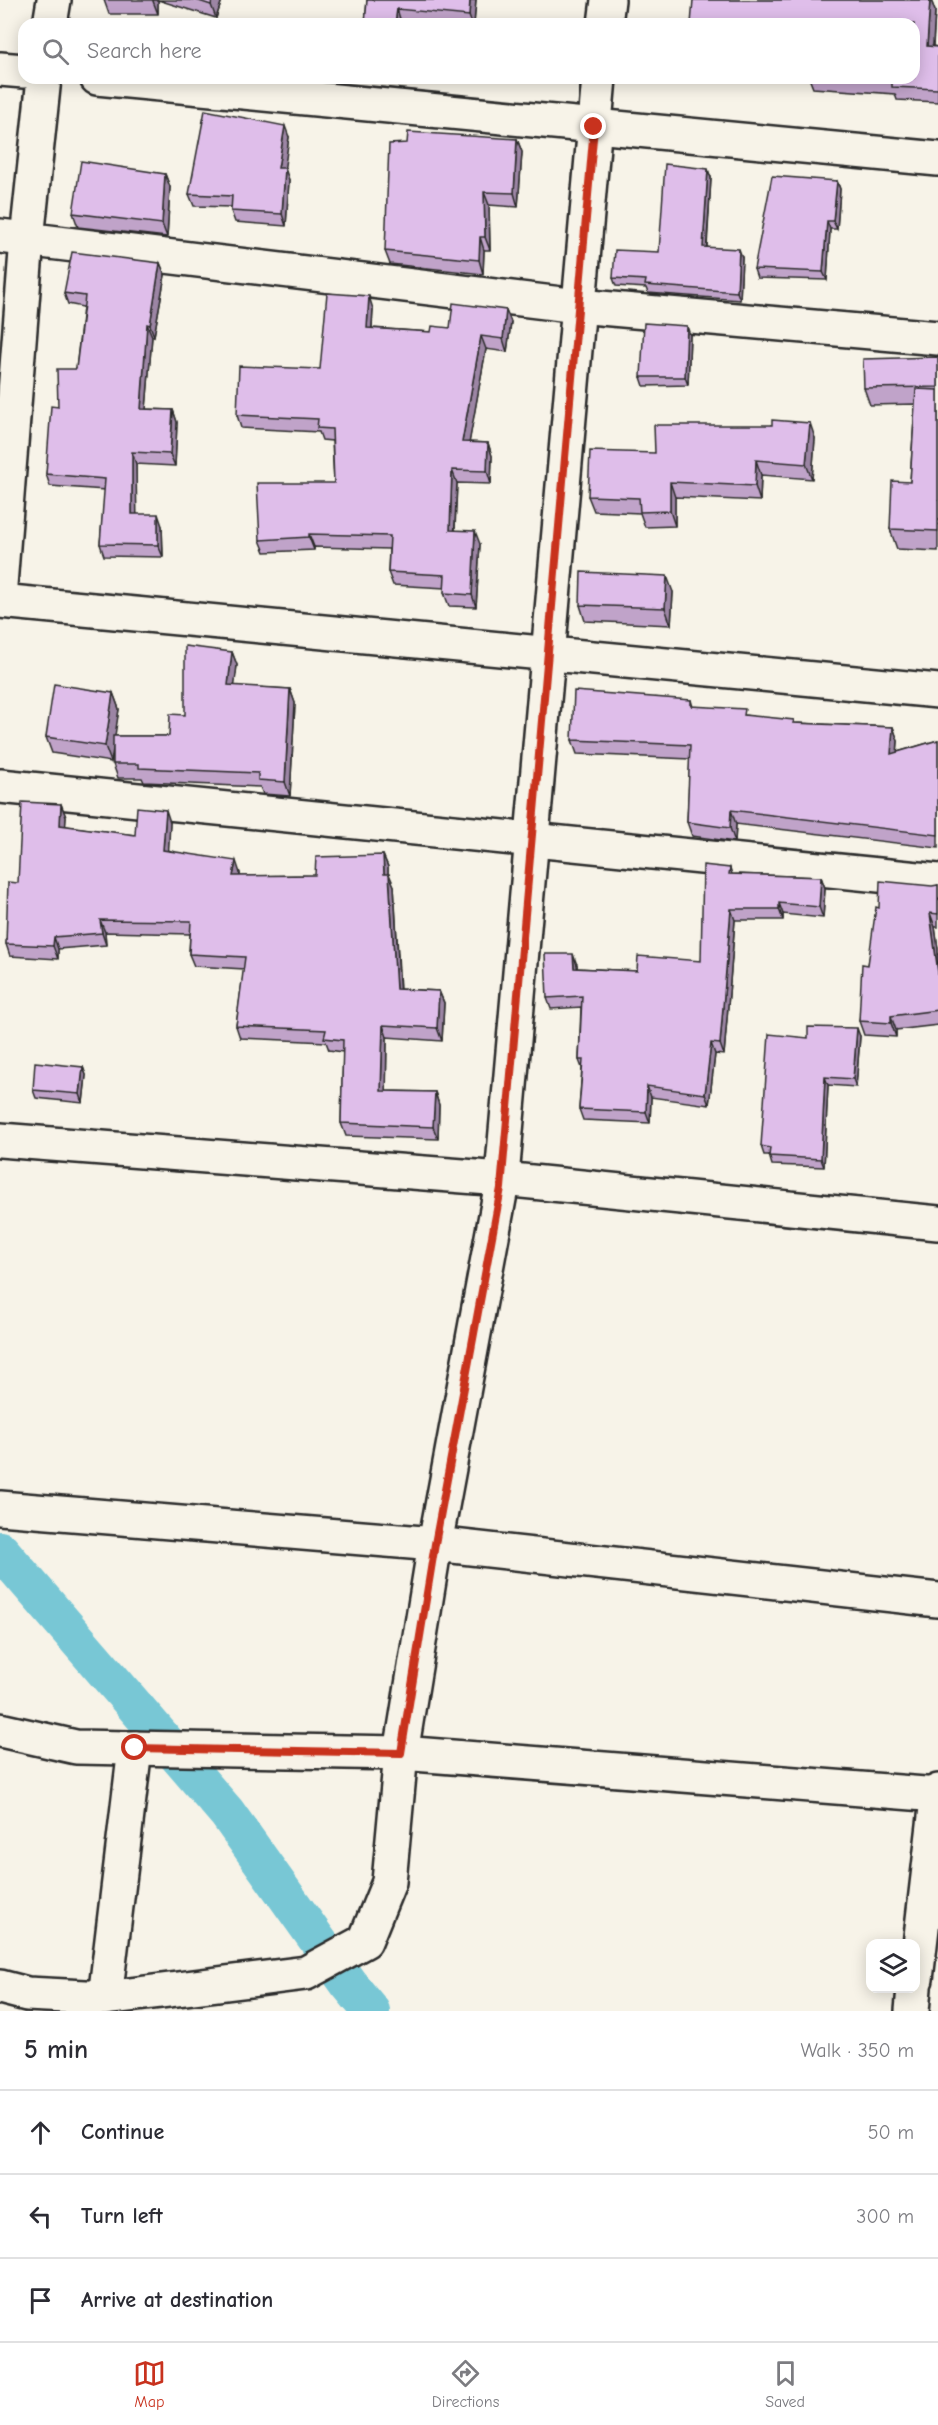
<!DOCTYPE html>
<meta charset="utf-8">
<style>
body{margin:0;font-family:"Comic Neue",sans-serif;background:#f7f7f7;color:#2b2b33}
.controls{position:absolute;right:18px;bottom:18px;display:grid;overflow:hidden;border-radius:12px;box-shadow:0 3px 15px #0003}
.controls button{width:54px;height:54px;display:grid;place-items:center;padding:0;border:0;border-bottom:2px solid #e1e1e2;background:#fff;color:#2b2b33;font:30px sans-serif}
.stop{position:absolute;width:18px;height:18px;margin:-14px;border:4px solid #c8321e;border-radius:50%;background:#fff}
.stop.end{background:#c8321e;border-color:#fff;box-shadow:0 2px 6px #0008}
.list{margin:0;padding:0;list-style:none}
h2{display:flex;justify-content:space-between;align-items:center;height:78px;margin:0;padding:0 24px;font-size:26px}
h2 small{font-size:20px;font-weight:400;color:#7c7c81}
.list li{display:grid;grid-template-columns:39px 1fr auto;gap:18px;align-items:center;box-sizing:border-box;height:84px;padding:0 24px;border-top:2px solid #e1e1e2}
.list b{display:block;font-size:22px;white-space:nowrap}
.list em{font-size:20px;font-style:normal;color:#7c7c81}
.icon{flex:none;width:33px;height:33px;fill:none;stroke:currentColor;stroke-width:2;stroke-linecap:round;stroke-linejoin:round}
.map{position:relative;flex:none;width:938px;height:2011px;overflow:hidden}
.search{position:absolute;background:#fff;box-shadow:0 3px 15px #0003;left:18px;right:18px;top:18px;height:66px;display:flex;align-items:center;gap:15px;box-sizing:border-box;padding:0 21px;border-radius:18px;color:#7c7c81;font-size:22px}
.sheet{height:330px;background:#fff}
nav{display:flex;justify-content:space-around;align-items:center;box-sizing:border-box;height:84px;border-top:2px solid #e1e1e2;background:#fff;font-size:16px;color:#7c7c81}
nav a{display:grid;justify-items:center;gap:3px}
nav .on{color:#c8321e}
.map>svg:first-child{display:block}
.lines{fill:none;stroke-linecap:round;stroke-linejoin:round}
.canal{stroke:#78c7d5;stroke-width:38}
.minor-casing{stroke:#2b2b2b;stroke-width:38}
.minor{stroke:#f7f3e8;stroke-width:33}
.wall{fill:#c0a3c9;stroke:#2b2b2b;stroke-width:1.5}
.shaded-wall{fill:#9c85a4;stroke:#2b2b2b;stroke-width:1.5}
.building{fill:#dfbeea;stroke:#2b2b2b;stroke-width:1.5}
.route{stroke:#c8321e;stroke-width:8}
</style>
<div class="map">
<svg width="938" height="2011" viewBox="0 0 938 2011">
<rect width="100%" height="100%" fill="#f7f3e8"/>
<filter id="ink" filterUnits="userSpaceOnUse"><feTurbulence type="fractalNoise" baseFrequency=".0167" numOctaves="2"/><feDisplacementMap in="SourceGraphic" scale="12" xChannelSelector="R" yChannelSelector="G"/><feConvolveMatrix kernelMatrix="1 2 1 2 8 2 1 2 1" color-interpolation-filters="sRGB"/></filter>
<g filter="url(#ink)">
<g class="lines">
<polyline class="canal" points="0,1550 227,1813 348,1983 371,2011"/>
<g class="minor-casing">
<g id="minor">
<polyline points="50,24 54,0"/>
<polyline points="605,24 608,0"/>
<polyline points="0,69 24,71"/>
<polyline points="97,78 938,159"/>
<polyline points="0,236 578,306 938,338"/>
<polyline points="0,585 27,239 44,78"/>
<polyline points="0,601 938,691"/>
<polyline points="0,786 938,881"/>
<polyline points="0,1140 502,1179 938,1223"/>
<polyline points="0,1508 435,1544 938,1600"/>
<polyline points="0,1730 76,1747 401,1753 938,1795"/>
<polyline points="916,1979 938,1791"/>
<polyline points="0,1987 27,1994 105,1998 306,1973 365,1941 389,1882 401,1753 435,1544 501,1188 599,78"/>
<polyline points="105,1998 135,1748"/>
<polyline points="912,2011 914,1988"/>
</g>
</g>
<use href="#minor" class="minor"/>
</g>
<g class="wall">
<polygon points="104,0 222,0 216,18 158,0 158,14 109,14"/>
<polygon points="367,0 476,0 474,24 426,24 401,22 401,24 365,24"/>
<polygon points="693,0 931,0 935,11 933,46 938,47 938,102 897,100 895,94 813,88 809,78 914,78"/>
<polygon points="289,137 284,168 289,180 286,226 235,222 231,211 231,207 194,206 189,194"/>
<polygon points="517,139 522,152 518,207 489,205 490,250 484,250 483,274 390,264 385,251"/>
<polygon points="165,174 170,187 167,237 78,227 73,213"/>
<polygon points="711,178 707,247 742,257 740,300 648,293 646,288 616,286 613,278 659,252"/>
<polygon points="837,181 840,189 837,229 830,229 827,280 757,278 754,269"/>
<polygon points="160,263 165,275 154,336 152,336 146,409 173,410 177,422 175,466 136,464 136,514 162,526 163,557 104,556 100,544 105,490 50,486 46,474 58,407 76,369 83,307 68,304 64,293"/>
<polygon points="373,309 372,328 431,332 450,328 506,310 511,322 507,352 486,349 469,442 488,443 492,456 491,484 457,483 455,530 480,544 476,607 449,606 444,593 445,588 393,585 388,572 389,549 314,547 314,550 265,552 260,540 334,483 332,441 322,440 319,432 241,428 237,415 320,369"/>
<polygon points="690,335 688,385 644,386 641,377"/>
<polygon points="938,357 938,551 897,549 890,529 910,482 915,404 870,405 864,388"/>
<polygon points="815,438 812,479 761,475 760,501 675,497 675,526 645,527 640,513 594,511 588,496 655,453"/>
<polygon points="673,592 671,625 585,621 580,605"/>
<polygon points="232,652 237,665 234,686 290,689 295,703 290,796 263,794 260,787 144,782 142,778 118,778 113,764 113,743 111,762 52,753 46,737 113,693 119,709 114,736 169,736 185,715"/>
<polygon points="691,700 693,707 795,723 893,727 898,741 897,752 938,740 938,848 736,824 735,842 692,836 687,822 690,759 577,754 572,740"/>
<polygon points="61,804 66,817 65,826 135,835 170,822 168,850 240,873 240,876 315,875 383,855 388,867 388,874 394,886 400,989 439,991 444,1003 442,1041 387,1037 386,1091 435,1092 439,1105 438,1139 346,1136 341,1123 343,1052 329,1050 326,1042 240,1038 236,1026 244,969 194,966 189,954 190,934 105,932 106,945 58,949 58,959 10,956 6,944 18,883"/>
<polygon points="730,868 732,874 821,877 825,888 823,918 783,914 783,920 735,920 724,1055 715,1054 709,1105 651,1097 650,1123 583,1120 579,1109 582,1068 579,1060 581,1007 551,1009 547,998 577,965 577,968 637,971 701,961"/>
<polygon points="938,885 938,927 935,927 938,949 938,1025 896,1030 896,1037 864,1035 859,1021 868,965 879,908"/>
<polygon points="860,1036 856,1087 828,1085 824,1167 772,1165 769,1155 764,1155 761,1146 808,1038"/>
<polygon points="83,1067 86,1075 83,1103 36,1098 33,1090"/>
</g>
<g class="shaded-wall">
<polygon points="153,0 158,0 158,14 153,1"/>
<polygon points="212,0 222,0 216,18 211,5"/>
<polygon points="470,0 476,0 474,24 472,24 469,16"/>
<polygon points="930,0 931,0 935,11 932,59 927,46"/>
<polygon points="397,9 401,22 401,24 395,24"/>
<polygon points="285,126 289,137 283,179 278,168"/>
<polygon points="517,139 522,152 518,207 514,193"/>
<polygon points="285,168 289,180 286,226 282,214"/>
<polygon points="708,169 711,178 706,255 703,247"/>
<polygon points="165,174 170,187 167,237 162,224"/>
<polygon points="837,181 840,189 837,229 833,221"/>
<polygon points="484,192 489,205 490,250 485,237"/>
<polygon points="827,221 830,229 827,280 823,272"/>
<polygon points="480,237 484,250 483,274 479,260"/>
<polygon points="739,249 742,257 740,300 737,292"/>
<polygon points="160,263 165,275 154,336 150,325"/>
<polygon points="369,296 373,309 371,340 367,328"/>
<polygon points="506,310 511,322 507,352 503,339"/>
<polygon points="147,324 152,336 145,421 141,409"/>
<polygon points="687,326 690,335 688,385 685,377"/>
<polygon points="481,336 486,349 467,455 462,442"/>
<polygon points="173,410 177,422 175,466 170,454"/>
<polygon points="810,423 815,438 812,479 806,464"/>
<polygon points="488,443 492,456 491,484 487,471"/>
<polygon points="132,452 136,464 137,526 132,514"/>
<polygon points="756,460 761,475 760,501 755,486"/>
<polygon points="452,470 457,483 454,542 450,530"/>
<polygon points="670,482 675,497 675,526 670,511"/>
<polygon points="158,514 162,526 163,557 158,545"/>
<polygon points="475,531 480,544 476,607 472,595"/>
<polygon points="309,534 314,547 314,550 309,537"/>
<polygon points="667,576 673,592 671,625 665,608"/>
<polygon points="232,652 237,665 233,699 228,685"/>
<polygon points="290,689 295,703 290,796 285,782"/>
<polygon points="113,693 119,709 111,762 105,746"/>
<polygon points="893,727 898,741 896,768 891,754"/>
<polygon points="61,804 66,817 65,838 60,825"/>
<polygon points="166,810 170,822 168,862 163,850"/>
<polygon points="731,810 736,824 735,842 730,828"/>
<polygon points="383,855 388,867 388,886 384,874"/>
<polygon points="236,861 240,873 238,888 233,876"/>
<polygon points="389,874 394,886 400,1001 396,989"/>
<polygon points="821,877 825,888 823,918 819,907"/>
<polygon points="779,903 783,914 783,920 779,909"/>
<polygon points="731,909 735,920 724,1055 720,1044"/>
<polygon points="930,913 935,927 938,949 938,973"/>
<polygon points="100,920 105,932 106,945 102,933"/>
<polygon points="54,937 58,949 58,959 53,946"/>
<polygon points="573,954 577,965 578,979 574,968"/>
<polygon points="439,991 444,1003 442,1041 437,1028"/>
<polygon points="891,1016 896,1030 896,1037 891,1023"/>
<polygon points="383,1025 387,1037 386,1103 381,1091"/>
<polygon points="857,1028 860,1036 856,1087 853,1079"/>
<polygon points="711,1043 715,1054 709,1105 705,1094"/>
<polygon points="83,1067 86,1075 83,1103 80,1094"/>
<polygon points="825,1077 828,1085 824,1167 821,1159"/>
<polygon points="647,1086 651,1097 650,1123 646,1112"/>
<polygon points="435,1092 439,1105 438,1139 433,1127"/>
</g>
<g class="building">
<polygon points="196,0 212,0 211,5"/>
<polygon points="367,0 470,0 469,16 397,9 395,24 365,24"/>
<polygon points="693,0 930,0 927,46 938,47 938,89 892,87 892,81 850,78 914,78 914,24 691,24"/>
<polygon points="205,110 285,126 278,168 285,168 282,214 231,211 232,196 189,194"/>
<polygon points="408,132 517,139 514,193 484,192 485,237 480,237 479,260 385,251 389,144 407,143"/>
<polygon points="81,161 165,174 162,224 73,213"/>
<polygon points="665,164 708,169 703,247 739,249 737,292 645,285 646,280 613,278 615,250 659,252"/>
<polygon points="772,176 837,181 833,221 827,221 823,272 754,269"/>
<polygon points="72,252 160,263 150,325 147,324 141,409 173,410 170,454 132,452 132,514 158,514 158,545 100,544 105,479 46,474 51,406 58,407 57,369 76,369 85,296 64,293"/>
<polygon points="327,293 369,296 367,328 431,332 432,326 450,328 453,303 506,310 503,339 481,336 462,442 488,443 487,471 452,470 450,530 475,531 472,595 444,593 445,575 388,572 390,536 309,534 309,537 260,540 257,483 334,483 332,429 317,428 318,419 237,415 239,366 320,369"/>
<polygon points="644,323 687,326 685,377 641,377"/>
<polygon points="938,357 938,387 864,388 863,359"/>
<polygon points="916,389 938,390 938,531 890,529 892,481 910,482"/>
<polygon points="772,420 810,423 806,464 756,460 755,486 670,482 670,511 640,512 639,498 588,496 590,451 655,453 654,425 772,425"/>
<polygon points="581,572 667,576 665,608 580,605"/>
<polygon points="185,646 232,652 228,685 290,689 285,782 258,780 258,773 139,768 139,764 113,764 113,736 169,736 170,714 185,715"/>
<polygon points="54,684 113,693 105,746 46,737"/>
<polygon points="574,691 691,700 691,706 745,709 744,715 794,720 793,723 893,727 891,754 938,740 938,835 731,810 730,828 687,822 690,745 572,740"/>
<polygon points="22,802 61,804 60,825 135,835 137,807 166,810 163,850 236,861 233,876 315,875 316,857 383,855 384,874 389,874 396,989 439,991 437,1028 383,1025 381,1091 435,1092 433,1127 341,1123 343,1040 324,1038 326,1030 236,1026 245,957 189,954 191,921 100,920 102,933 54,937 53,946 6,944 8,882 18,883"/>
<polygon points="703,865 730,868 729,874 821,877 819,907 779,903 779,909 731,909 720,1044 711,1043 705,1094 647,1086 646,1112 579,1109 583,1060 579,1060 582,996 547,998 545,954 573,954 574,968 637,971 638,956 701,961"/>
<polygon points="880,881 932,886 938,885 938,914 930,913 938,973 938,1010 891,1016 891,1023 859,1021 862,964 868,965 876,907 879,908"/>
<polygon points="808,1027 857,1028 853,1079 825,1077 821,1159 769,1156 770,1148 761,1146 769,1034 808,1038"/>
<polygon points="35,1062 83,1067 80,1094 33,1090"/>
</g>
</g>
<g class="lines" filter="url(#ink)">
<polyline class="route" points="135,1748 401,1753 435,1544 501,1188 594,127"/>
</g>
</svg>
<div class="controls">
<button><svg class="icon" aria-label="layers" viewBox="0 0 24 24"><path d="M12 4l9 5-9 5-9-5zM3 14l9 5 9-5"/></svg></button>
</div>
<div class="stop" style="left:135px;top:1748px"></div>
<div class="stop end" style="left:594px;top:127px"></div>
<div class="search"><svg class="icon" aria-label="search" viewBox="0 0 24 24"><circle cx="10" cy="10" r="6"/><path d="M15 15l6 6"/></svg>Search here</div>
</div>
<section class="sheet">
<h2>5 min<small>Walk · 350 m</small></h2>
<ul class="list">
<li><svg class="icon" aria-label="ahead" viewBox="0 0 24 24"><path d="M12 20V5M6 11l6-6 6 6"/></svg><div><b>Continue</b></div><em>50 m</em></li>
<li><svg class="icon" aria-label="left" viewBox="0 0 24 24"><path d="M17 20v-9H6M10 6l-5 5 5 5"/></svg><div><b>Turn left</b></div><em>300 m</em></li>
<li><svg class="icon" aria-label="arrive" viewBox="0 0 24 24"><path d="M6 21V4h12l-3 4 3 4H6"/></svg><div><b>Arrive at destination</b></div></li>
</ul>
</section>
<nav>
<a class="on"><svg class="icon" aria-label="map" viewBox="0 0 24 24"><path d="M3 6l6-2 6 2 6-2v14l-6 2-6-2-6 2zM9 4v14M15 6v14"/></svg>Map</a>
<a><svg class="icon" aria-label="directions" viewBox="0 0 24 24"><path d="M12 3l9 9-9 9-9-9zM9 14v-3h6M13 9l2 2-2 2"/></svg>Directions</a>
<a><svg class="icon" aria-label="saved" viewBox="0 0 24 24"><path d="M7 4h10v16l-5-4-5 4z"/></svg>Saved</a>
</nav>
